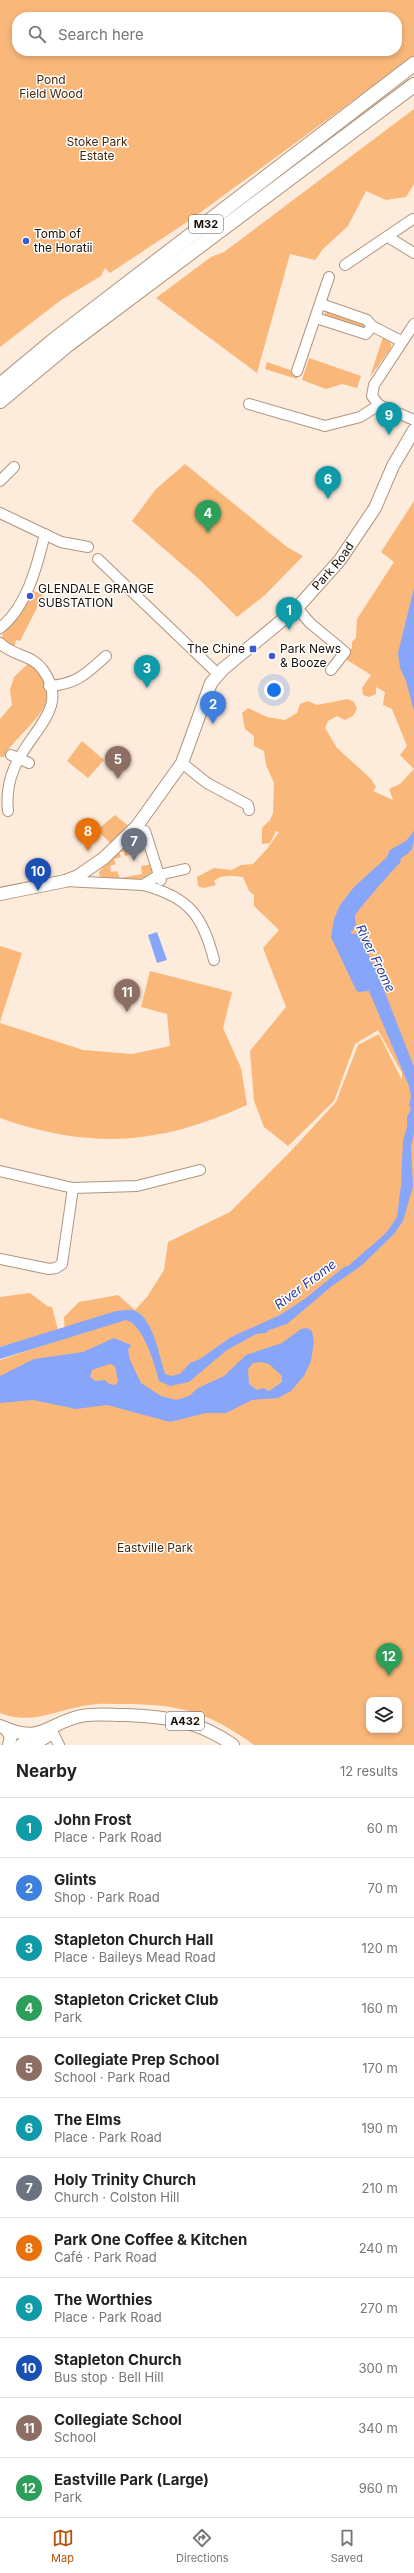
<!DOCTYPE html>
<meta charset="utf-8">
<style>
body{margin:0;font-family:Inter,sans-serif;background:#f2f2f2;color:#222}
.controls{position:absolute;right:12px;bottom:12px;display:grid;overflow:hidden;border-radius:8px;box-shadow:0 2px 6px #0003}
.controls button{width:36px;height:36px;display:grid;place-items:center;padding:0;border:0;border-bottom:1px solid #e0e0e0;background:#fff;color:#222;font:20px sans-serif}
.you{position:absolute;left:274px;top:690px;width:14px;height:14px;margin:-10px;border:3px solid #fff;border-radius:50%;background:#1a73e8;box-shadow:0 0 0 6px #1a73e833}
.badge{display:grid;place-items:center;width:26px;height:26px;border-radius:50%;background:#b45309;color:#fff;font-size:13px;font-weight:700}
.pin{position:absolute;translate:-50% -33px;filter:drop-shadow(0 1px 2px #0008)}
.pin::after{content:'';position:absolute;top:21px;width:14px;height:12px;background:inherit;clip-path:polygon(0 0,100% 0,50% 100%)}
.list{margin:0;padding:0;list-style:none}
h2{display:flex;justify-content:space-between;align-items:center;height:52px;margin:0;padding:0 16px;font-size:17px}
h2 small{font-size:13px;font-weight:400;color:#767676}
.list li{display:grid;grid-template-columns:26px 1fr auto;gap:12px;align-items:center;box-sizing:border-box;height:60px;padding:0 16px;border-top:1px solid #e0e0e0}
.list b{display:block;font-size:15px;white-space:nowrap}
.list p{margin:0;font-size:13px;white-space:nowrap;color:#767676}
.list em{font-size:13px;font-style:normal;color:#767676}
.icon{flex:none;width:22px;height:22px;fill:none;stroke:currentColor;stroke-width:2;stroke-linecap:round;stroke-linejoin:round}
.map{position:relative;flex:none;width:414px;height:1745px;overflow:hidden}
.search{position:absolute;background:#fff;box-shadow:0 2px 6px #0003;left:12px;right:12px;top:12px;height:44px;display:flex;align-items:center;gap:10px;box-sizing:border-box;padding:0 14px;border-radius:16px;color:#767676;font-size:15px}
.sheet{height:772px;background:#fff}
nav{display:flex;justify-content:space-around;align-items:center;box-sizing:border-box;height:56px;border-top:1px solid #e0e0e0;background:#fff;font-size:11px;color:#767676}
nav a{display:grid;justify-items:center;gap:2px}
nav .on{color:#b45309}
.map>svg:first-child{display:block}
.green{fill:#f9b77a;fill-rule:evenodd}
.water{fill:#88a6f9;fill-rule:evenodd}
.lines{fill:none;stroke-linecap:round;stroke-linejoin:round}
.minor-casing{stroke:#b1957d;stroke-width:12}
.major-casing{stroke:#b1957d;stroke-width:14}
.highway-casing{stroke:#b1957d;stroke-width:16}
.minor{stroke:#fff;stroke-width:10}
.major{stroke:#fff;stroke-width:12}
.highway{stroke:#fff;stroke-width:14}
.poi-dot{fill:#3c5acc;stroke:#fff;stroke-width:1.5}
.labels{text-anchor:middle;stroke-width:3;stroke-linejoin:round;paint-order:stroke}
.shield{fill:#fff;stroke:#5e5751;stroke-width:1}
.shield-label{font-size:11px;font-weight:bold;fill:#190f06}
.park-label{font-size:12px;fill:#462808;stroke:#fff}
.poi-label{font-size:12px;fill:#190f06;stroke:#fff;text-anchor:start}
.street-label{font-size:12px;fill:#190f06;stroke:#fff}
.water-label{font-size:13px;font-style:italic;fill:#253a98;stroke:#fff}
</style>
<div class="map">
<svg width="414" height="1745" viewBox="0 0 414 1745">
<rect width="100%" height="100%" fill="#fdebdb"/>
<g class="green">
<path d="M0,0H414V56L190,220L110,273L105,268L101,276L61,300L0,347ZM17,17H397V51H17Z"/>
<polygon points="414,109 414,184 406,197 386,200 366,191 348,226 323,249 315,260 290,254 257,373 156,298 211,257 224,252"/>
<polygon points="326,311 361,323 365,325 364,330 324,318"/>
<polygon points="383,337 391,343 391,348 370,377"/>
<polygon points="309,358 361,376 357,388 342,384 326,389 302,380"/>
<polygon points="267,362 299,373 297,379 265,369"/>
<polygon points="185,464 287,547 303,556 265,595 237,617 200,580 132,521 156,489"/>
<path d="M414,501V1745H254C209,1712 179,1704 123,1704C112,1704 100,1703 89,1705C57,1709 33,1726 0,1713V1360L65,1338L64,1317L79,1302L118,1295L135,1310L147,1297L164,1270L168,1242L230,1212L290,1152L336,1102L358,1045L379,1034L402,1080V1073L378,1030L355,1044L334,1101L288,1146L264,1127L254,1101L250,1051L286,1007L263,948L279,930L254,906V895L249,891L243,877C234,876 221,874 214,881L216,885L203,888L198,886L197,877L214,868L232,870L241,865L253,864L267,849L279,832L276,831L270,843L262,844V828L270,820L273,813L274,783L266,765L264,751L254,746V736L245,729L242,713L248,708L267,717L285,720L297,713L300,704L308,701L317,705L348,699L354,702L357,709L353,716L345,720L337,716L328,721L325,728L337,748L371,779L376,787L373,791L393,800L389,789L400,784L414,769L400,755L407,746L392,709L383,705L385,692L376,687V694L369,697L363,695L362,688L371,675L344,658L347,652L352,648V642L356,638L357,619L394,562L381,552ZM369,1700H399V1730H369Z"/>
<path d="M32,591L41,593L43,596L20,641L16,640L14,647C8,645 2,641 2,635L12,623L27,596L31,597L32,595L28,594Z"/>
<path d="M30,662C76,703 19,727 4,757H0V719L12,705L10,690L14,677Z"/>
<polygon points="82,741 104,760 88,778 67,761"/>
<polygon points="115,815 131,828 113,846 97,830"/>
<path d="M142,834L150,857H147L145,847L142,845L137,848L139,855L137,853L125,856L124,851L119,852L121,857L114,859L116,864L110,866L111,872L117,871L120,878L142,874L141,866L152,864L157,871C144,883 117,882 100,877L99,872L118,851Z"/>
<polygon points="0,946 22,953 0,1022"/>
<path d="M150,971L232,992L223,1028L241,1068L247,1105C159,1145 91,1150 0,1118V1023L83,1050L132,1054L170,1046L167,1014L141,1007Z"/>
<polygon points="30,1293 47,1306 52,1307 58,1330 0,1347 0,1297"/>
</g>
<g class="water">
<polygon points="414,588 414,711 406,681 400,668 398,653"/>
<path d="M414,831C414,846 414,851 401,858L400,863C394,868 356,912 355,916C355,919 356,925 357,928L351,931L352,934L358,933L377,972L414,1067V1134L411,1146L413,1187L403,1221L394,1234L361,1266L332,1286L287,1324L269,1330L266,1333L256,1334L227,1350L189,1382L170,1386L159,1381C155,1365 143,1324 126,1320L0,1359V1347L116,1311C121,1311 127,1309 132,1310C152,1313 160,1358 165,1374L171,1376L180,1374L190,1363L200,1359L231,1337L280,1315L306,1298L344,1267L348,1266L386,1233L397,1217L401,1185L403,1141L407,1127V1117L411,1109L409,1105L411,1097L409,1086L369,991L358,992L356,990L331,937L334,919L340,905L354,887L387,857L390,850L406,841Z"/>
<polygon points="157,932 167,960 157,963 148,935"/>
<path d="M307,1328L312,1331L314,1342L311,1361L304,1376L291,1391L278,1398L252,1400L226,1413H206L170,1422L107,1405L76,1409L33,1400L0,1403V1376L34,1359L83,1352L114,1338L131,1345L128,1350L130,1360L141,1383L161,1396L176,1400L189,1396L198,1388L224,1376L246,1355L282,1343L301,1329ZM261,1362L269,1364L282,1376V1382L269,1391L263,1388L257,1390L249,1384L248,1369L253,1363ZM110,1364L115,1366L118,1381L116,1385L109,1384L105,1380L96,1381L90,1377L92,1370Z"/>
</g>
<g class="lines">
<g class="minor-casing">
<g id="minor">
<polyline points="388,237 414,253"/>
<polyline points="345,265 413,219"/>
<polyline points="321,304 367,320 372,326 401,341"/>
<polyline points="316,318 366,334 372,326"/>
<polyline points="414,324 374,385 372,396 379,405 414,420"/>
<polyline points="297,371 329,277"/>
<polyline points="249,404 325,426 360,417 379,405"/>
<polyline points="0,481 14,467"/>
<polyline points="0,513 61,542 88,547"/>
<polyline points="98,559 218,674"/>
<polyline points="297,608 310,623 345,652 331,670"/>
<path d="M0,628C27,607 37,566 45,534"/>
<path d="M0,643C12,656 32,654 43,670C79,720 0,740 8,811"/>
<path d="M49,686C77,684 86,674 106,656"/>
<polyline points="11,755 29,763"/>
<polyline points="182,763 207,783 248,805 249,810"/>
<polyline points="161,880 159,875 185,869"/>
<polyline points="65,881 143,885 159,875 145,831"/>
<path d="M143,885C189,897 203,916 214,960"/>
<polyline points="0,1171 73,1188 137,1186 200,1170"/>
<polyline points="0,1259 49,1269 56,1268 62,1264 73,1188"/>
<polyline points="53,1733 59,1745"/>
</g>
</g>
<g class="major-casing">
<g id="major">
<path id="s1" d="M0,894L65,881L78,876L104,858L137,826L182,763L211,683L223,669L297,608L340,560L375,508L393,466L414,430"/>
<path d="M0,1726C42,1745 45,1724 81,1716C95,1713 111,1715 126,1715C169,1717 197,1720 233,1745"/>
<polyline points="5,1728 11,1736 9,1745"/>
<polyline points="21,1745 37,1733"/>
<polyline points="32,1745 51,1734"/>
</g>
</g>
<g class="highway-casing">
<g id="highway">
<polyline points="0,385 59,336 414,64"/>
<polyline points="0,401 66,346 414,85"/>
</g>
</g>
<use href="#minor" class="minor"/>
<use href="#major" class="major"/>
<use href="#highway" class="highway"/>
</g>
<g class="poi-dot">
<circle cx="26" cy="241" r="4"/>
<circle cx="30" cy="596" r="4"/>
<rect x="249" y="645" width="8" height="8" rx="2"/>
<circle cx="272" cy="656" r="4"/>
</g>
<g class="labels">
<g class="shield">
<rect x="189" y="215" width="34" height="18" rx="3"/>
<rect x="166" y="1712" width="38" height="18" rx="3"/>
</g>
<g class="shield-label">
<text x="206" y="228">M32</text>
<text x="185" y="1725">A432</text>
</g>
<g class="park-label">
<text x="51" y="84">Pond<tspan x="51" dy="14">Field Wood</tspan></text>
<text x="97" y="146">Stoke Park<tspan x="97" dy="14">Estate</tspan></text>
<text x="155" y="1552">Eastville Park</text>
</g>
<g class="poi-label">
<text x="34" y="238">Tomb of<tspan x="34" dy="14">the Horatii</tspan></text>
<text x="38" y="593">GLENDALE GRANGE<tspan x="38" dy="14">SUBSTATION</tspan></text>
<text x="245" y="653" text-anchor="end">The Chine</text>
<text x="280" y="653">Park News<tspan x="280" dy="14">&amp; Booze</tspan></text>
</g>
<g class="street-label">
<text dy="4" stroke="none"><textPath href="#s1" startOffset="490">Park Road</textPath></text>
</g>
<g class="water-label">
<text transform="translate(376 958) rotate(64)" y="5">River Frome</text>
<text transform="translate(305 1284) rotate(-37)" y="5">River Frome</text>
</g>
</g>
</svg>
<div class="controls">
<button><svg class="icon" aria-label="layers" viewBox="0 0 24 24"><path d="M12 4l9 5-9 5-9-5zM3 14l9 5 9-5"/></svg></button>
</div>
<div class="you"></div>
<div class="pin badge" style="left:289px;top:630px;background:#0f9aa8">1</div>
<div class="pin badge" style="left:213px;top:724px;background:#3f7fe0">2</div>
<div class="pin badge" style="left:147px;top:688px;background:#0f9aa8">3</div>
<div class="pin badge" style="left:208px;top:533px;background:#2e9e5b">4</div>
<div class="pin badge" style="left:118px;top:779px;background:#8d6e63">5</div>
<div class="pin badge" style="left:328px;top:499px;background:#0f9aa8">6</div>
<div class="pin badge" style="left:134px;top:861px;background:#6b7280">7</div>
<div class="pin badge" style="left:88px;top:851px;background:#e8710a">8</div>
<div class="pin badge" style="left:389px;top:435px;background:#0f9aa8">9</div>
<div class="pin badge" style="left:38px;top:891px;background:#1a4fb4">10</div>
<div class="pin badge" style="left:127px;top:1012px;background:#8d6e63">11</div>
<div class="pin badge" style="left:389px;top:1676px;background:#2e9e5b">12</div>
<div class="search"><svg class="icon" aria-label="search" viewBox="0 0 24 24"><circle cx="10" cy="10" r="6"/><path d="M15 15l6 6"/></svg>Search here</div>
</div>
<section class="sheet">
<h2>Nearby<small>12 results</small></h2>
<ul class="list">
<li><span class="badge" style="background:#0f9aa8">1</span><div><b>John Frost</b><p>Place · Park Road</p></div><em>60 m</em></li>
<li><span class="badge" style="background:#3f7fe0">2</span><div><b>Glints</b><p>Shop · Park Road</p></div><em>70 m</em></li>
<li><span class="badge" style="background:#0f9aa8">3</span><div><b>Stapleton Church Hall</b><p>Place · Baileys Mead Road</p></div><em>120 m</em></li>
<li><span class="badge" style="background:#2e9e5b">4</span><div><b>Stapleton Cricket Club</b><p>Park</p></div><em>160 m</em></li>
<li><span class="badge" style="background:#8d6e63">5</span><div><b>Collegiate Prep School</b><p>School · Park Road</p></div><em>170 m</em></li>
<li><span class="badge" style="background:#0f9aa8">6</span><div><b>The Elms</b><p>Place · Park Road</p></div><em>190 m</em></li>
<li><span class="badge" style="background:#6b7280">7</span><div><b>Holy Trinity Church</b><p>Church · Colston Hill</p></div><em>210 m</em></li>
<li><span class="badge" style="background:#e8710a">8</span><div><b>Park One Coffee &amp; Kitchen</b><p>Café · Park Road</p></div><em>240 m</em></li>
<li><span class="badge" style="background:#0f9aa8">9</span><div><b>The Worthies</b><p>Place · Park Road</p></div><em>270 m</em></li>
<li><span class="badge" style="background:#1a4fb4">10</span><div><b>Stapleton Church</b><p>Bus stop · Bell Hill</p></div><em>300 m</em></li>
<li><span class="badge" style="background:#8d6e63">11</span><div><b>Collegiate School</b><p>School</p></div><em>340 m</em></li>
<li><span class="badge" style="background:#2e9e5b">12</span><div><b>Eastville Park (Large)</b><p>Park</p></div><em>960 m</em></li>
</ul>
</section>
<nav>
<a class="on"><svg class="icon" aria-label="map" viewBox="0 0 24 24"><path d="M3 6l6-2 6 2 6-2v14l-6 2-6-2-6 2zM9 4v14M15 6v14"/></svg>Map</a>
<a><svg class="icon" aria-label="directions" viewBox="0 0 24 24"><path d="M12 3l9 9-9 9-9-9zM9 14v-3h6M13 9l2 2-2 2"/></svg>Directions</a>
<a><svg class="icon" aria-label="saved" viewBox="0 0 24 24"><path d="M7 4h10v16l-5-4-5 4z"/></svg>Saved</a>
</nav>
